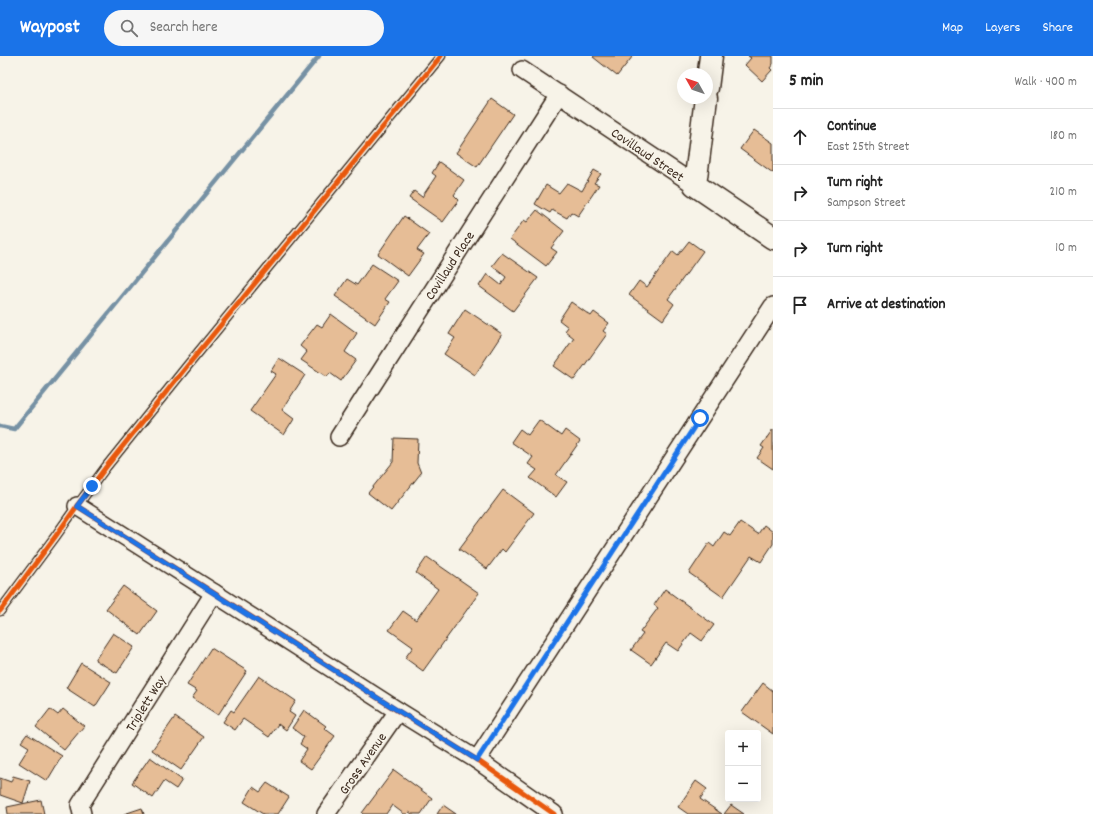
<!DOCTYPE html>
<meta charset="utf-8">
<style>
body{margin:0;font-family:Dekko,sans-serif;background:#f6f6f6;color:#222}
.controls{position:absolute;right:12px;bottom:12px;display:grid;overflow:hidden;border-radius:4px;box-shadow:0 4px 16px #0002}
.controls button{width:36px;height:36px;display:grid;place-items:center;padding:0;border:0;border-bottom:1px solid #e0e0e0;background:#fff;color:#222;font:20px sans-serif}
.compass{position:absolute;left:677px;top:12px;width:36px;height:36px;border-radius:50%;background:#fff;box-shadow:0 4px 16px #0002;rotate:310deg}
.stop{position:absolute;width:12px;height:12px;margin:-9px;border:3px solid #1a73e8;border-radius:50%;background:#fff}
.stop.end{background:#1a73e8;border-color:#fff;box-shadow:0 1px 4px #0008}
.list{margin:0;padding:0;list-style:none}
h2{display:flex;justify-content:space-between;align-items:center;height:52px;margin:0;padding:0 16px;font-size:17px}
h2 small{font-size:13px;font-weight:400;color:#767676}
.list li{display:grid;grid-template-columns:26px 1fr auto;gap:12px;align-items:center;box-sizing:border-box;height:56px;padding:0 16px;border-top:1px solid #e0e0e0}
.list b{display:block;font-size:15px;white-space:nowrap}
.list p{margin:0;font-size:13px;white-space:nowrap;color:#767676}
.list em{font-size:13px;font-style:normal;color:#767676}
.icon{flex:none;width:22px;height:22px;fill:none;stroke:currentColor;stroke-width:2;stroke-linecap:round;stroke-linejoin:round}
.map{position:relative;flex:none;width:773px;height:758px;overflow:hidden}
header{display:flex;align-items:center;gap:24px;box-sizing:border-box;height:56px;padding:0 20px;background:#1a73e8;color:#fff}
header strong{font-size:19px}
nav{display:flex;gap:22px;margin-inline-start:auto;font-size:14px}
.search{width:280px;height:36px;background:#f6f6f6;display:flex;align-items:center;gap:10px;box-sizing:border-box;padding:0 14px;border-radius:22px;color:#767676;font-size:15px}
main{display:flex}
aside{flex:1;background:#fff}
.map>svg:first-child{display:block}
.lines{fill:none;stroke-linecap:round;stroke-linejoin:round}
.stream{stroke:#7691a4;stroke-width:4.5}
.building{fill:#e6bd96;stroke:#3b2a1e}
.lane-casing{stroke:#3b2a1e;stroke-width:11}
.street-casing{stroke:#3b2a1e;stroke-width:20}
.secondary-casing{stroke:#3b2a1e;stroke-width:25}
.lane{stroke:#f7f3e8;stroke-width:8}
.street{stroke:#f7f3e8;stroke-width:17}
.secondary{stroke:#f7f3e8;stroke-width:22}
.cycleway-casing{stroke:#f7f3e8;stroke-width:8}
.cycleway{stroke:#e8590c;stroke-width:5}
.route{stroke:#1a73e8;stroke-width:5}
.labels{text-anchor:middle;stroke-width:3.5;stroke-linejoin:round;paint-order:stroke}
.street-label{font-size:14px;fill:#3b2a1e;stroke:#f7f3e8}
</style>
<header>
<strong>Waypost</strong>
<div class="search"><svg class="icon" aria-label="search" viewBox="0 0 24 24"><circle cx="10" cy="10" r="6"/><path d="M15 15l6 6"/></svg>Search here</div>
<nav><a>Map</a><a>Layers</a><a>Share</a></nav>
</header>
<main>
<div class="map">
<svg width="773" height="758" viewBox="0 0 773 758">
<rect width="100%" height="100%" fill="#f7f3e8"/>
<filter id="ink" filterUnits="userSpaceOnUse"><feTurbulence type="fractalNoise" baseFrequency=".025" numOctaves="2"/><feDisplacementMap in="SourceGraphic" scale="8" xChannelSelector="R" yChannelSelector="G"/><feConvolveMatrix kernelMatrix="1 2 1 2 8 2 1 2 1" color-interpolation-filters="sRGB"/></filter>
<g filter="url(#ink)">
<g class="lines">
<polyline class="stream" points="0,370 14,373 319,0"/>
</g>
<g class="building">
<polygon points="594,0 633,0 617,20 593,1"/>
<polygon points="748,0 773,0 773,8 770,12 772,14 762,25 745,9 751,2"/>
<polygon points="492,43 513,58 477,111 456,97"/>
<polygon points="754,74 773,87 773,117 740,93"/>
<polygon points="439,106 464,124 454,139 459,144 443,166 409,142 414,135 422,141 436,120 432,117"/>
<polygon points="594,114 601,118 594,127 599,129 578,160 571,156 567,162 552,154 550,157 535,148 546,129 559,137 567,127 582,135"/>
<polygon points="537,154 564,175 551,192 557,196 546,210 510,183 524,164 527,166"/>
<polygon points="404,160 429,178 417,194 424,198 408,220 378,198"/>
<polygon points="689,185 703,195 668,243 674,248 663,264 629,239 639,225 647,231 673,195 678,199"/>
<polygon points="502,197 538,222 513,255 479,230 487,218 501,229 506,221 492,210"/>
<polygon points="372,208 398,225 385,243 390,246 375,268 335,240 347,223 357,229"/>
<polygon points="571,246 591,260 594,256 609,267 603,275 607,278 574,324 554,310 574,282 565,275 568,271 559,264"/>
<polygon points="465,253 502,278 475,319 444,298 455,282 449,278"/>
<polygon points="331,258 357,277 345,296 356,304 341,325 330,317 327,321 301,304 307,296 300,290 317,268 322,271"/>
<polygon points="279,302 305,319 282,354 294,363 284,379 250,355 276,318 271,315"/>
<polygon points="539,364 561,380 565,374 580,385 556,419 567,426 556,441 530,422 537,414 528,408 533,401 511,386 520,373 528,379"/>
<polygon points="773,373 773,413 757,402 764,392 761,390"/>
<polygon points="394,382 418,383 417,407 421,417 391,455 368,437 393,406"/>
<polygon points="503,434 534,457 505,496 502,493 487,513 459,493"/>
<polygon points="740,466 758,478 764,469 773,476 773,488 761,506 751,500 723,541 689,517 709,487 714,491 724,476 730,480"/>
<polygon points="427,501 479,537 423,615 405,602 413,591 389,574 403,555 416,564 438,533 416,517"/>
<polygon points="123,530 157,555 140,579 106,553"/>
<polygon points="665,533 714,569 702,585 691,577 678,595 666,587 651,608 631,594 643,578 640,576 658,552 654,549"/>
<polygon points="113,577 134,591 117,617 95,604"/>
<polygon points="211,592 247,615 218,659 192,642 197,635 187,629"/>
<polygon points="81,607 111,626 95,651 66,632"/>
<polygon points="259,620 296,645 289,656 295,660 286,674 278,668 269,681 243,663 235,674 223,666 231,654 234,656"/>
<polygon points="763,627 773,635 773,678 742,656"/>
<polygon points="50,653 58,659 63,653 84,670 64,694 36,671"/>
<polygon points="304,654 326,670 324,672 335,680 311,713 299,705 307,693 300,688 304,681 292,672"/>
<polygon points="175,661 204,681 181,714 152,694"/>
<polygon points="27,678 62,700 47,725 19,707 29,691 21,686"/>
<polygon points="150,701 182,724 176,733 164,725 153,742 132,727"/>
<polygon points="394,714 432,742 421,758 412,758 409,756 407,758 404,758 392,749 386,758 363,758 362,757"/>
<polygon points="13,720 30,725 23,747 0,739 0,722 11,726"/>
<polygon points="696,725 707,733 700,743 722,758 688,758 678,751"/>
<polygon points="267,727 289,741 278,758 263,758 244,746 253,731 260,736"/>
<polygon points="41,744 44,758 8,758 7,751"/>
<polygon points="443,749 456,758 437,758"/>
<polygon points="731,749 744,758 724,758"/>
<polygon points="142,752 144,758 124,758"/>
</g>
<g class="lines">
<g class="lane-casing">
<polyline id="lane" points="0,555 55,481 77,450 106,411 188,309 441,0"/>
</g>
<g class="street-casing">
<g id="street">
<polyline points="522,14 695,129"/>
<polyline points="339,381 559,38"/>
<polyline points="77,450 214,537 398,655 477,704 554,758"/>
<polyline points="477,704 773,250"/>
<polyline points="82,758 80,749 214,537"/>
<polyline points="326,758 398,655"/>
</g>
</g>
<g class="secondary-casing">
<g id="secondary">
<polyline points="707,32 711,0"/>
<polyline points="706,42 695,129 773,182"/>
</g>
</g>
<use href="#lane" class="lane"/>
<use href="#street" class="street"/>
<use href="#secondary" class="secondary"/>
<g class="cycleway-casing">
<g id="cycleway">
<polyline points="77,450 214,537 398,655 477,704 554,758"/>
<polyline points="0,555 55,481 77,450 106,411 188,309 441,0"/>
</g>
</g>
<use href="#cycleway" class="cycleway"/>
</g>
</g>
<g class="lines" filter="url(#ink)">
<path class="route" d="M92,430L77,450C210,534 342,621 477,704L700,362"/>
</g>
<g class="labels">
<g class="street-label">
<text transform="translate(648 98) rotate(34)" y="5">Covillaud Street</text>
<text transform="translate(449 209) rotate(-57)" y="5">Covillaud Place</text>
<text transform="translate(145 647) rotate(-58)" y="5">Triplett Way</text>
<text transform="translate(362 707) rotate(-55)" y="5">Gross Avenue</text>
</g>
</g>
</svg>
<div class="controls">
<button>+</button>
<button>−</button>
</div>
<svg class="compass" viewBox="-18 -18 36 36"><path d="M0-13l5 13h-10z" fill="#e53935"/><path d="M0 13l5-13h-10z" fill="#767676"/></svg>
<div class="stop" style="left:700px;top:362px"></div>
<div class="stop end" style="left:92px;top:430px"></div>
</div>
<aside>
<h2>5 min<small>Walk · 400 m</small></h2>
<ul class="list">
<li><svg class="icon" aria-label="ahead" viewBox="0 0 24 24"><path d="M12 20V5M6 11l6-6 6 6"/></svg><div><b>Continue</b><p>East 25th Street</p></div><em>180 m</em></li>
<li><svg class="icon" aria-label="right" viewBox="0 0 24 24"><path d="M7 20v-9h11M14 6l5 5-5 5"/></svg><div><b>Turn right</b><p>Sampson Street</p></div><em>210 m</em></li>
<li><svg class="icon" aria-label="right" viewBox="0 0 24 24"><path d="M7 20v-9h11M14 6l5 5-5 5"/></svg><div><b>Turn right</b></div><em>10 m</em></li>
<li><svg class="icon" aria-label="arrive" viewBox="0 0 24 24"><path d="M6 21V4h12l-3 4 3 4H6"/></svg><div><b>Arrive at destination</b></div></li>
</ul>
</aside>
</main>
